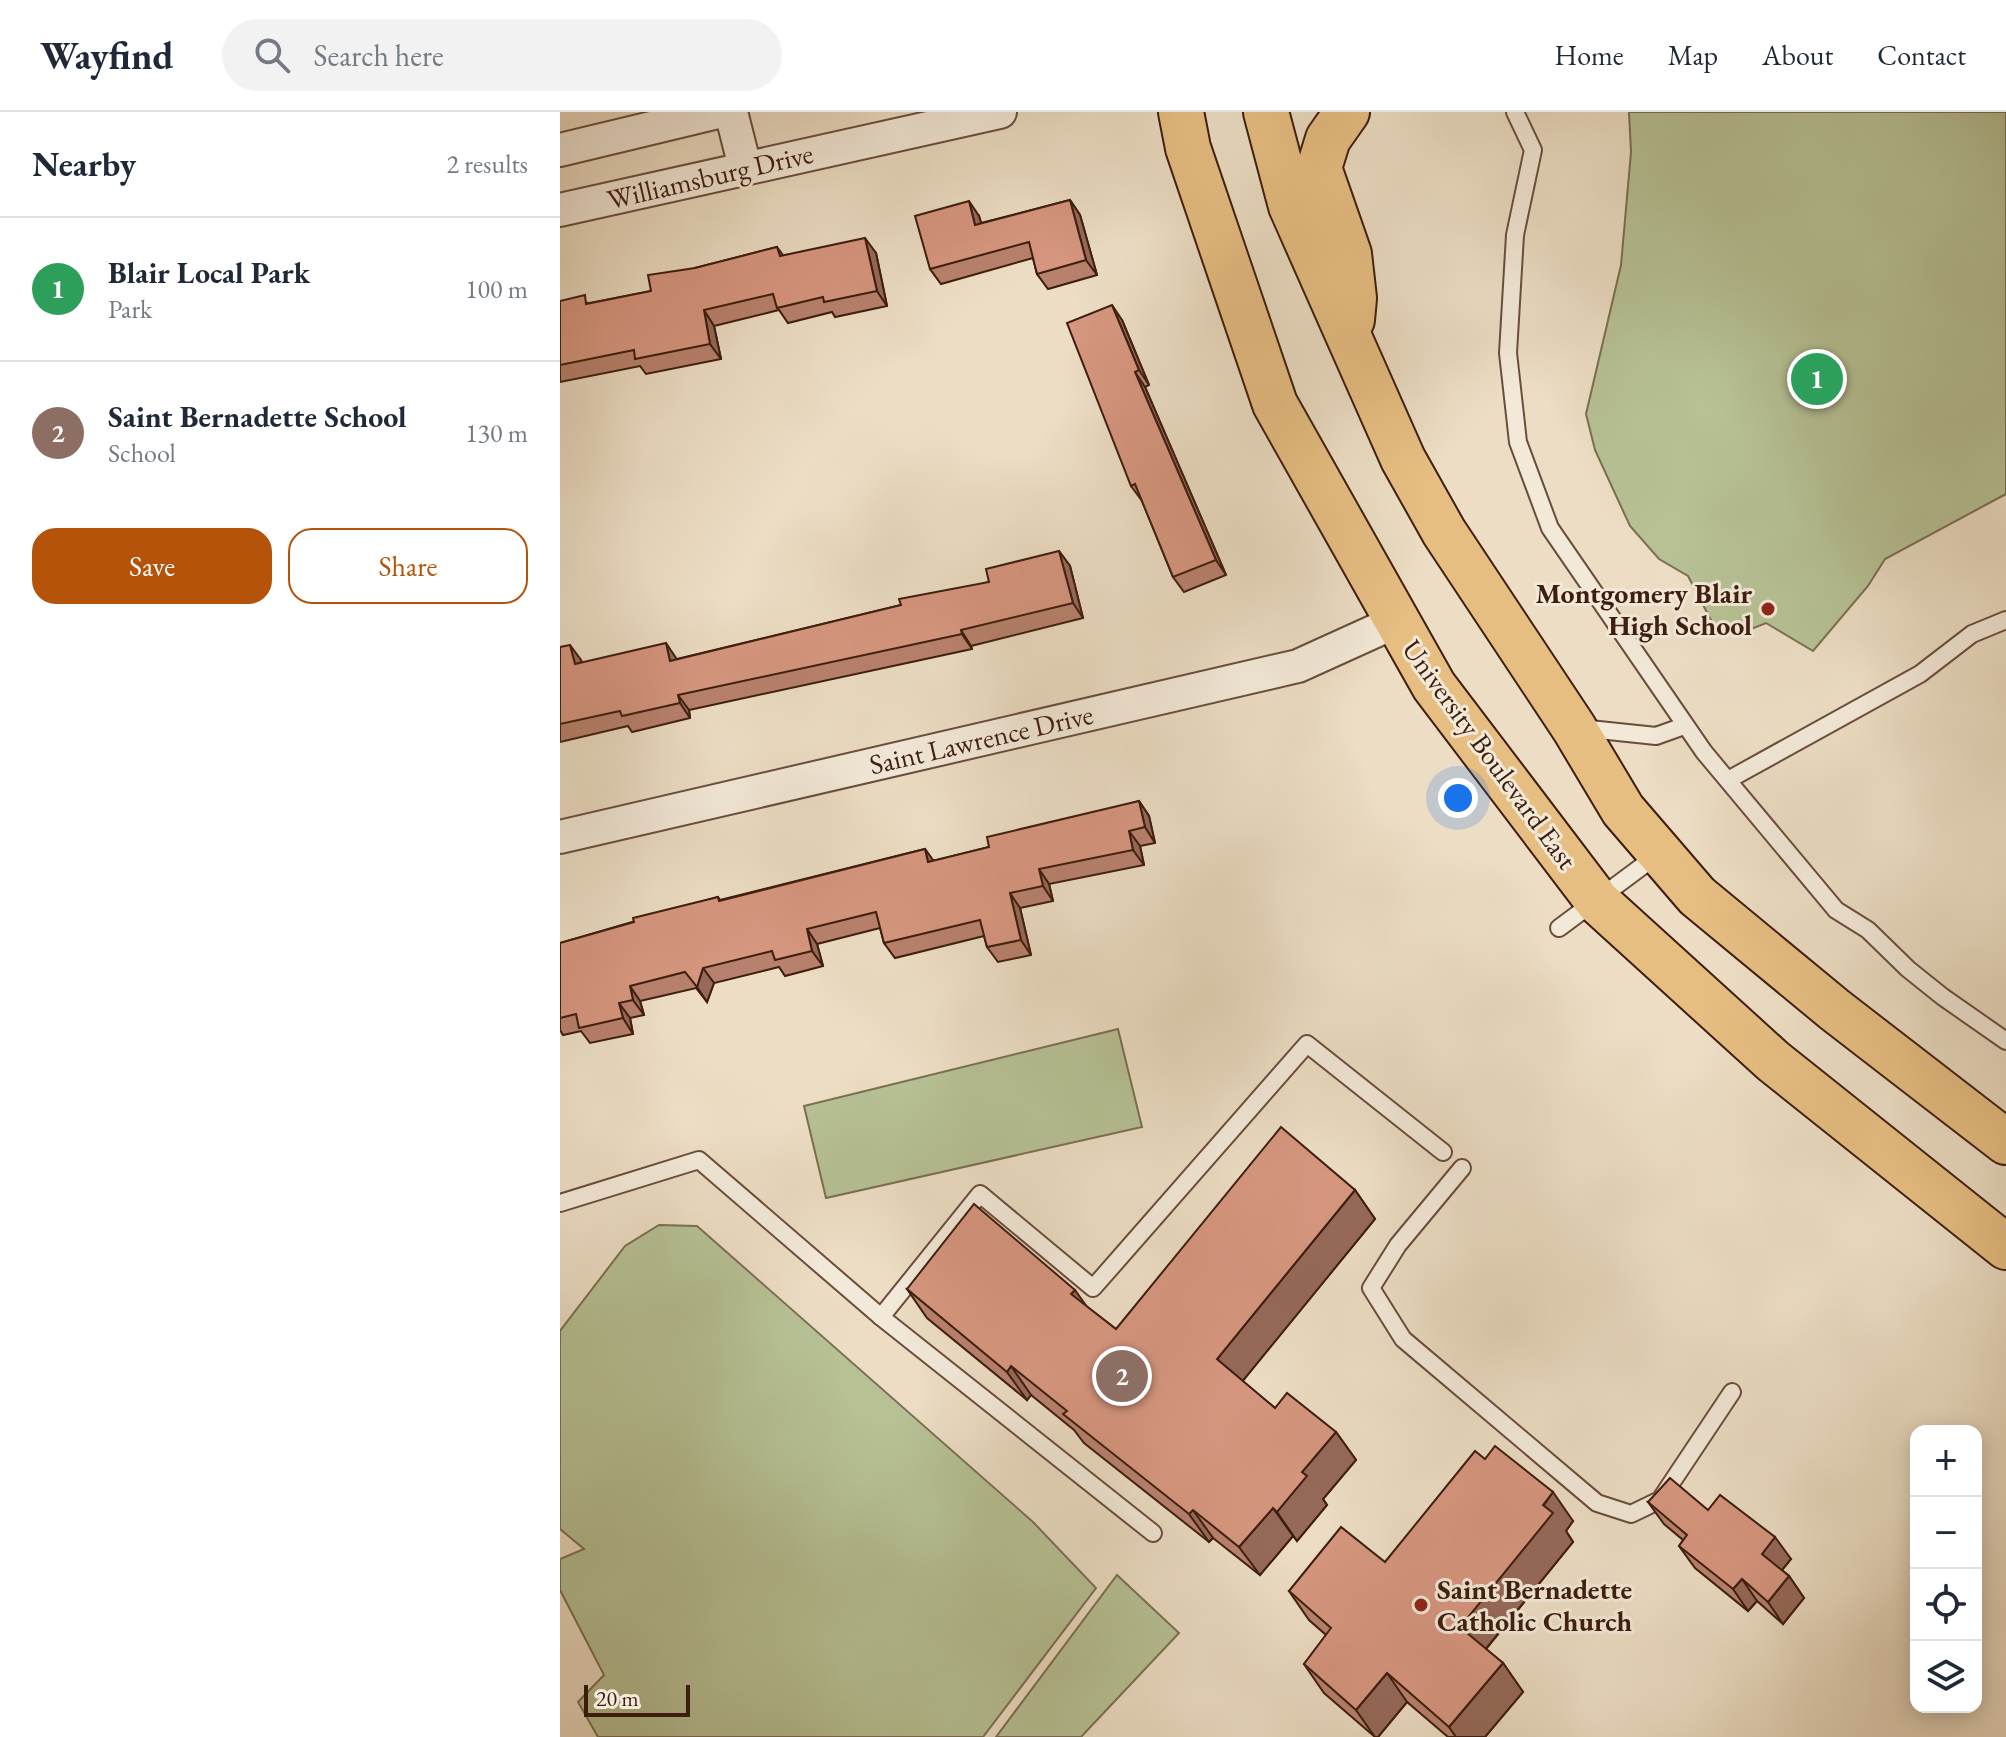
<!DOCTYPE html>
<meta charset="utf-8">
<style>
body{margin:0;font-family:"EB Garamond",serif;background:#f2f2f3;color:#1f2937}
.controls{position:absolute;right:24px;bottom:24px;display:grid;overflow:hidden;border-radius:16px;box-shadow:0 4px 20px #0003}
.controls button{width:72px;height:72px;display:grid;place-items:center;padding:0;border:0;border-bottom:2px solid #e0e1e3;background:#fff;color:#1f2937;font:40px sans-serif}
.scale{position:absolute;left:24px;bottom:20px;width:106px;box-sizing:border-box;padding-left:8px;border:4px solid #3d1d0e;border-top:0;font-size:22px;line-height:28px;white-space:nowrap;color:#3d1d0e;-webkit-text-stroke:6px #f3e9d9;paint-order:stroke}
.you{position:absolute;left:898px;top:686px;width:28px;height:28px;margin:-20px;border:6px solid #fff;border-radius:50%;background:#1a73e8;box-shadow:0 0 0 12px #1a73e833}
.badge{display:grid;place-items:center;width:52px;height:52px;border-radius:50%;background:#b45309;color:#fff;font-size:26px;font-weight:700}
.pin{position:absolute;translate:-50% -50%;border:4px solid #fff;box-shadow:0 2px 8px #0006}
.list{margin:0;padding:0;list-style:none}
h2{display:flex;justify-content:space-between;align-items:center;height:104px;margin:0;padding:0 32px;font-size:34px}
h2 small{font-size:26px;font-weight:400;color:#747a83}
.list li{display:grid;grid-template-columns:52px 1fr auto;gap:24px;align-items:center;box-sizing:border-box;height:144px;padding:0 32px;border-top:2px solid #e0e1e3}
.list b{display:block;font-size:30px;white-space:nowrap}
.list p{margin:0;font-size:26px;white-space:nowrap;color:#747a83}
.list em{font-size:26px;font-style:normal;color:#747a83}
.actions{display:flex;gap:16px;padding:24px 32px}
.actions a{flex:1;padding:18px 0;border:2px solid #b45309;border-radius:24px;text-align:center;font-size:28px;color:#b45309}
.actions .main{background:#b45309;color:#fff}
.icon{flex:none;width:44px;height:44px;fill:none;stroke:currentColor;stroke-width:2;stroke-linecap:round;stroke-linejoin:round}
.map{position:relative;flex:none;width:1446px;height:1625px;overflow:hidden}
header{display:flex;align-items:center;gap:48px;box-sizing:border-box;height:112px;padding:0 40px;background:#fff;border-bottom:2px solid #e0e1e3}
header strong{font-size:38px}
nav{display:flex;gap:44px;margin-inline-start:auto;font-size:28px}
.search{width:560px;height:72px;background:#f2f2f3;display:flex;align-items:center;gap:20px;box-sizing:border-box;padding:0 28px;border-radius:44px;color:#747a83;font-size:30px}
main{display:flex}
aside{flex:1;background:#fff}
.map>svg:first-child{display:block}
.green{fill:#b6c195;stroke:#7a6f52;stroke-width:2}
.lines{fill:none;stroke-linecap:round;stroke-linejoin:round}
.lane-casing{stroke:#694d3c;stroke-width:20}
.street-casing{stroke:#694d3c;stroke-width:36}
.primary-casing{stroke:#3d1d0e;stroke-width:48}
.lane{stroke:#f3e9d9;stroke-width:16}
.street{stroke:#f3e9d9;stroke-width:32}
.primary{stroke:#e6be82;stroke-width:44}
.wall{fill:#b8816d;stroke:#3d1d0e;stroke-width:2}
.shaded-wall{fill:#966959;stroke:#3d1d0e;stroke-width:2}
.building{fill:#d6967f;stroke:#3d1d0e;stroke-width:2}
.poi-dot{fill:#8f2418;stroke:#f3e9d9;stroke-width:3}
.labels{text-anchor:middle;stroke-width:6;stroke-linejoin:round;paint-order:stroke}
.street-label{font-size:28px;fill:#3d1d0e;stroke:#f3e9d9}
.poi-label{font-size:28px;font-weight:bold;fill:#3d1d0e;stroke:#f3e9d9;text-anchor:end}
</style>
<header>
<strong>Wayfind</strong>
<div class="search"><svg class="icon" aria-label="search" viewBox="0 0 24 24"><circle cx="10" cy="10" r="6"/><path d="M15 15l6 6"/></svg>Search here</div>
<nav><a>Home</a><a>Map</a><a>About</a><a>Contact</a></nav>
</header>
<main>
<aside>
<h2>Nearby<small>2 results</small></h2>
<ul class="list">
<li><span class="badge" style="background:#2e9e5b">1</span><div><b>Blair Local Park</b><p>Park</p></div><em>100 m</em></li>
<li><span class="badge" style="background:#8d6e63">2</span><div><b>Saint Bernadette School</b><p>School</p></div><em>130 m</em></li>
</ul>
<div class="actions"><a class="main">Save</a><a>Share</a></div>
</aside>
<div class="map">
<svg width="1446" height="1625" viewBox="0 0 1446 1625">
<rect width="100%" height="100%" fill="#ecddc4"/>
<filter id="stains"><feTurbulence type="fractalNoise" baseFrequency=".0025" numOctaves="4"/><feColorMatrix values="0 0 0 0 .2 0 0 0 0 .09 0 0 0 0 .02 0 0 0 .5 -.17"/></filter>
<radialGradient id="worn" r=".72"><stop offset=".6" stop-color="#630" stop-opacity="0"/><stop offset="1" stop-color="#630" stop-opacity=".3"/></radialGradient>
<g class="green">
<polygon points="1069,0 1446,0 1446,382 1325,447 1308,474 1253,539 1206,511 1176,523 1154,514 1128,464 1099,447 1070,414 1035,338 1026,302 1061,153 1071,40"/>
<polygon points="558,917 582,1015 266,1086 244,994"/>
<polygon points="99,1113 137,1114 473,1410 536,1476 423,1625 38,1625 18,1590 44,1563 0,1478 0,1447 24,1437 0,1417 0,1219 65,1134"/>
<polygon points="557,1463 619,1521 521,1625 436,1625"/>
</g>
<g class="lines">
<g class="lane-casing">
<g id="lane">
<polyline points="955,0 973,38 955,123 948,241 958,330 990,416 1144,640 1276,798 1308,818 1348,857 1383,885 1446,929"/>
<polyline points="1020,616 1096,624 1124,614"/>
<polyline points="1168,668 1360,562 1412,522 1446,508"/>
<polyline points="999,816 1100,741"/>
<polyline points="902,1056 838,1133 811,1176 843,1227 1037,1391 1071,1402 1100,1388 1172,1280"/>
<polyline points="0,1091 139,1048 321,1205 593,1421"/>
<polyline points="321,1205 420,1082 533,1176 747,932 883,1040"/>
</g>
</g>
<g class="street-casing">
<g id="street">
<polyline points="171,0 185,55"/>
<polyline points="0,38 158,0"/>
<polyline points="0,98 440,0"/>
<polyline points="0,725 738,554 835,510"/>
</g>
</g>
<g class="primary-casing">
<g id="primary">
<polyline points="621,0 628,36 715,292 874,574 1038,790 1213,949 1446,1135"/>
<polyline points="706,0 731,94 843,347 884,420 1014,616 1063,698 1137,784 1275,898 1446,1030"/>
<polyline points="787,0 768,27 759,56 789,142 794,186 792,208"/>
</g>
</g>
<use href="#lane" class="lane"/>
<use href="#street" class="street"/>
<use href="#primary" class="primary"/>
</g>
<g class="wall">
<polygon points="510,88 520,103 537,163 488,177 477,162 473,146 381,172 370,157 419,104 421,111"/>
<polygon points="217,135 223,143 316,141 327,194 275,205 272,200 228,211 219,198 154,214 161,247 86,262 80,254 0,270 0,189 30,191 91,179 135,156"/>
<polygon points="562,208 589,273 585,275 666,463 624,480 613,465 582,389 571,374"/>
<polygon points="499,439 510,454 523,506 411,534 412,537 129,598 130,606 72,620 68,614 0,630 0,535 21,548 22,551 117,547 341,493 429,470"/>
<polygon points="579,689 589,704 595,731 580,734 584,753 489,772 493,789 460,796 471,843 438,850 427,835 424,824 335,846 324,831 320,816 257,832 263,854 225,864 219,855 154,871 147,890 136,876 80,889 84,903 70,906 73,922 30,931 21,919 3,923 0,918 0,831 158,785 160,788 365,737 373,749 429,735"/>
<polygon points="795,1078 815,1107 682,1269 715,1296 776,1320 796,1348 763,1387 767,1393 737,1429 733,1424 700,1463 653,1426 649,1430 524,1331 514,1318 471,1283 467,1288 367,1206 347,1177 527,1195 556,1217"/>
<polygon points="925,1347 1013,1409 1006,1419 1013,1430 926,1537 943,1551 963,1580 925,1625 888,1625 847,1590 818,1625 815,1625 764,1581 744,1552 766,1523 749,1508 729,1479 825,1450"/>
<polygon points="1088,1390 1148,1398 1231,1447 1222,1458 1229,1464 1244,1486 1223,1512 1197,1489 1188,1499 1135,1456 1119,1434 1123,1428 1104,1412"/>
</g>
<g class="shaded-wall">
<polygon points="510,88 520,103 537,163 526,148"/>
<polygon points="409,89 419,104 426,128 415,113"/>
<polygon points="305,126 316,141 327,194 317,179"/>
<polygon points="552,193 562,208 589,273 579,258"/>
<polygon points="144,198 154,214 161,247 150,232"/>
<polygon points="575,260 585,275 666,463 656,448"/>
<polygon points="499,439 510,454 523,506 513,491"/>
<polygon points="401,518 411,534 412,537 402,522"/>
<polygon points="106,531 116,546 121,564 110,549"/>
<polygon points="10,533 21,548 25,567 15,552"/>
<polygon points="118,583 129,598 130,606 120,591"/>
<polygon points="579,689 589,704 595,731 585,715"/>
<polygon points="569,719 580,734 584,753 573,738"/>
<polygon points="365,737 376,752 368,750"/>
<polygon points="479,757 489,772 493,789 483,774"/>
<polygon points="450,781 460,796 471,843 461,828"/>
<polygon points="247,817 257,832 263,854 252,839"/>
<polygon points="143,856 154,871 147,890 137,875"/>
<polygon points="70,874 80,889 84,903 73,888"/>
<polygon points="59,891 70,906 73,922 63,906"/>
<polygon points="795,1078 815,1107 677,1276 657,1247"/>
<polygon points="515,1178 535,1206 511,1182"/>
<polygon points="451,1254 471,1283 467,1288 447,1260"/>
<polygon points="776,1320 796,1348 763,1387 767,1393 737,1429 717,1400 742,1360"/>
<polygon points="993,1380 1013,1409 1006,1419 1013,1430 920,1544 900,1515"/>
<polygon points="713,1396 733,1424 700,1463 679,1435"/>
<polygon points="633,1398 653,1426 649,1430 629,1402"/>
<polygon points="1215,1425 1231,1447 1217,1464 1202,1442"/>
<polygon points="1229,1464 1244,1486 1223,1512 1208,1490"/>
<polygon points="1182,1467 1197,1489 1188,1499 1173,1477"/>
<polygon points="943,1551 963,1580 925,1625 896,1625 889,1615"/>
<polygon points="827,1561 847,1590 818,1625 815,1625 796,1598"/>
</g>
<g class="building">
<polygon points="510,88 526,148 477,162 469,130 370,157 355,104 409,89 415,113"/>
<polygon points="305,126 317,179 264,190 263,185 217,196 213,182 144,198 150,232 75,247 74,238 0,253 0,189 25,183 26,192 91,179 88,163 135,156 217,135 220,144"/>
<polygon points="552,193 579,258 575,260 656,448 613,465 575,372 571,374 507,211"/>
<polygon points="499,439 513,491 401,518 402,522 118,583 120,591 62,604 60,599 0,612 0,535 10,533 15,552 106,531 110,549 341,493 339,487 429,470 426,457"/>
<polygon points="579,689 585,715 569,719 573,738 479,757 483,774 450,781 461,828 427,835 420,808 324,831 316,800 247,817 252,839 215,848 212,839 143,856 137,875 125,860 70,874 73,888 59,891 63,906 19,916 16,902 0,906 0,831 74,810 73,806 158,785 159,789 365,737 368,750 429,735 427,725"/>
<polygon points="721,1015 795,1078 657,1247 715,1296 727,1281 776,1320 742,1360 747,1364 717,1400 713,1396 679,1435 633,1398 629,1402 503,1302 507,1299 451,1254 447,1260 347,1177 414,1092 515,1178 511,1182 556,1217"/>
<polygon points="935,1334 993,1380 983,1393 993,1401 900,1515 943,1551 889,1615 827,1561 796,1598 744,1552 771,1516 729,1479 781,1415 825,1450 915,1339 925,1347"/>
<polygon points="1110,1366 1148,1398 1160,1383 1215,1425 1202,1442 1229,1464 1208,1490 1182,1467 1173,1477 1119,1434 1127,1423 1088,1390"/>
</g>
<g class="poi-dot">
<circle cx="1208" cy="497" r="8"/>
<circle cx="861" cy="1493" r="8"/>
</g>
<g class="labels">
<g class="street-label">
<text transform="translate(150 64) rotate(-13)" y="10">Williamsburg Drive</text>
<text transform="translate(421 627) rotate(-13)" y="10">Saint Lawrence Drive</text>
<text transform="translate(930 642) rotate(54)" y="10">University Boulevard East</text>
</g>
<g class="poi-label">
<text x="1192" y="491">Montgomery Blair<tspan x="1192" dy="32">High School</tspan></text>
<text x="877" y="1487" text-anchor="start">Saint Bernadette<tspan x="877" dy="32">Catholic Church</tspan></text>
</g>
</g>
<rect width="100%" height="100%" filter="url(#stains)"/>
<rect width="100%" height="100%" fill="url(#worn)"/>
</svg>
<div class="controls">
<button>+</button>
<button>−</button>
<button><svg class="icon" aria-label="locate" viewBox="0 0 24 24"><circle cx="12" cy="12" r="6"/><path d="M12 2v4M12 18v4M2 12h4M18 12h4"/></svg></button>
<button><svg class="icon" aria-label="layers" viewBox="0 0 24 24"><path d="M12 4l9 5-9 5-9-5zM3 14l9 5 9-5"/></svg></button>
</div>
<div class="scale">20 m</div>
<div class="you"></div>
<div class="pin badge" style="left:1257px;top:267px;background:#2e9e5b">1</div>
<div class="pin badge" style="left:562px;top:1264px;background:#8d6e63">2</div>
</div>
</main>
